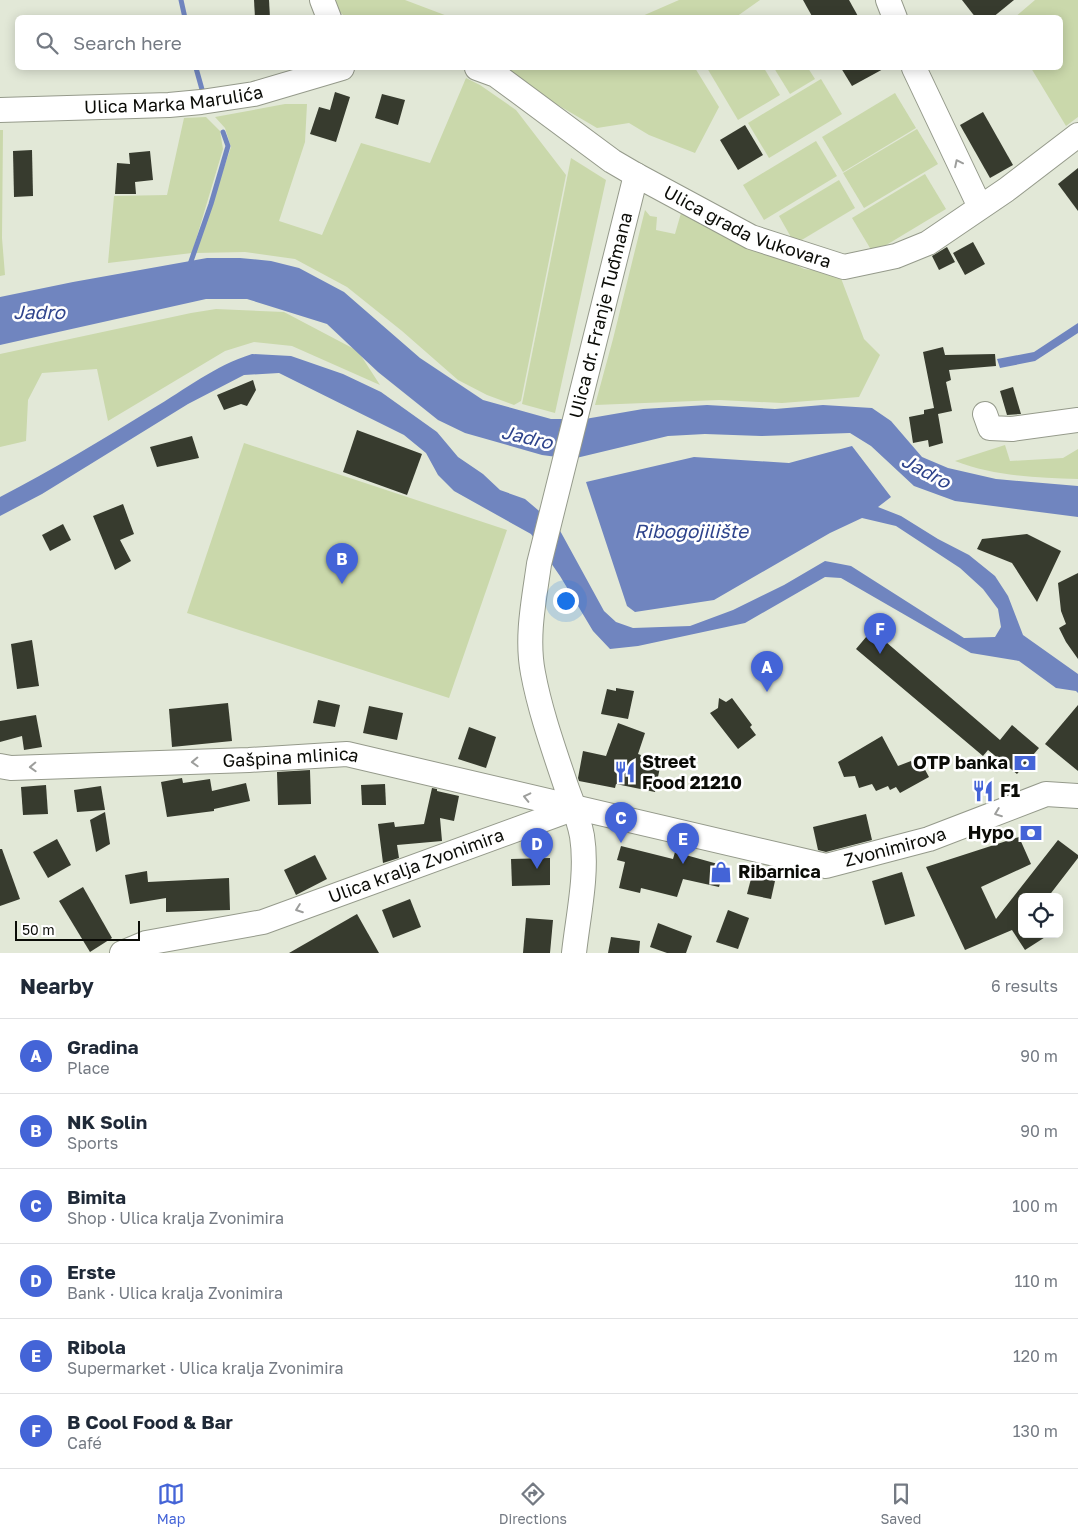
<!DOCTYPE html>
<meta charset="utf-8">
<style>
body{margin:0;font-family:"Golos Text",sans-serif;background:#f2f2f3;color:#1f2937}
.controls{position:absolute;right:15px;bottom:15px;display:grid;overflow:hidden;border-radius:8px;box-shadow:0 2px 12px #0003}
.controls button{width:45px;height:45px;display:grid;place-items:center;padding:0;border:0;border-bottom:1px solid #e0e1e3;background:#fff;color:#1f2937;font:25px sans-serif}
.scale{position:absolute;left:15px;bottom:12px;width:125px;box-sizing:border-box;padding-left:5px;border:2px solid #0b0c07;border-top:0;font-size:14px;line-height:18px;white-space:nowrap;color:#0b0c07;-webkit-text-stroke:4px #fff;paint-order:stroke}
.you{position:absolute;left:565px;top:600px;width:18px;height:18px;margin:-12px;border:4px solid #fff;border-radius:50%;background:#1a73e8;box-shadow:0 0 0 8px #1a73e833}
.badge{display:grid;place-items:center;width:32px;height:32px;border-radius:50%;background:#4464d7;color:#fff;font-size:16px;font-weight:700}
.pin{position:absolute;translate:-50% -41px;filter:drop-shadow(0 1px 2px #0008)}
.pin::after{content:'';position:absolute;top:26px;width:18px;height:15px;background:inherit;clip-path:polygon(0 0,100% 0,50% 100%)}
.list{margin:0;padding:0;list-style:none}
h2{display:flex;justify-content:space-between;align-items:center;height:65px;margin:0;padding:0 20px;font-size:21px}
h2 small{font-size:16px;font-weight:400;color:#747a83}
.list li{display:grid;grid-template-columns:32px 1fr auto;gap:15px;align-items:center;box-sizing:border-box;height:75px;padding:0 20px;border-top:1px solid #e0e1e3}
.list b{display:block;font-size:19px;white-space:nowrap}
.list p{margin:0;font-size:16px;white-space:nowrap;color:#747a83}
.list em{font-size:16px;font-style:normal;color:#747a83}
.icon{flex:none;width:28px;height:28px;fill:none;stroke:currentColor;stroke-width:2;stroke-linecap:round;stroke-linejoin:round}
.map{position:relative;flex:none;width:1078px;height:953px;overflow:hidden}
.search{position:absolute;background:#fff;box-shadow:0 2px 12px #0003;left:15px;right:15px;top:15px;height:55px;display:flex;align-items:center;gap:12px;box-sizing:border-box;padding:0 18px;border-radius:8px;color:#747a83;font-size:19px}
.sheet{height:515px;background:#fff}
nav{display:flex;justify-content:space-around;align-items:center;box-sizing:border-box;height:70px;border-top:1px solid #e0e1e3;background:#fff;font-size:14px;color:#747a83}
nav a{display:grid;justify-items:center;gap:2px}
nav .on{color:#4464d7}
.map>svg:first-child{display:block}
.green{fill:#cad8ab}
.water{fill:#7085bf}
.lines{fill:none;stroke-linecap:round;stroke-linejoin:round}
.stream{stroke:#7085bf;stroke-width:5}
.building{fill:#373b2e}
.minor-casing{stroke:#959a8b;stroke-width:26}
.minor{stroke:#fff;stroke-width:24}
.oneway{stroke:#9d9e9c}
.labels{text-anchor:middle;stroke-width:5;stroke-linejoin:round;paint-order:stroke}
.street-label{font-size:18px;fill:#0b0c07;stroke:#fff}
.poi-label{font-size:18px;font-weight:bold;fill:#0b0c07;stroke:#fff;text-anchor:start}
.water-label{font-size:19px;font-style:italic;fill:#2f448c;stroke:#fff}
</style>
<div class="map">
<svg width="1078" height="953" viewBox="0 0 1078 953">
<rect width="100%" height="100%" fill="#e2e8d7"/>
<g class="green">
<polygon points="332,0 405,0 450,17 345,17 333,5"/>
<polygon points="679,0 760,0 736,17 640,17"/>
<polygon points="1035,0 1078,0 1078,117 1066,126 1031,68 1060,68 1060,18 1015,17"/>
<polygon points="495,68 695,68 719,107 695,153 649,135 629,123 597,128"/>
<polygon points="707,68 764,68 780,95 738,120"/>
<polygon points="774,68 808,68 815,79 790,94"/>
<polygon points="466,78 480,85 516,110 566,175 521,401 514,405 487,395 458,380 402,331 347,287 295,259 245,252 195,253 231,147 225,128 215,117 285,104 307,104 305,142 279,221 322,235 361,143 430,163"/>
<polygon points="821,79 842,114 769,158 748,123"/>
<polygon points="895,93 916,128 843,172 822,137"/>
<polygon points="206,117 220,131 223,149 192,253 108,263 114,196 167,195 184,118"/>
<polygon points="917,129 938,164 864,208 843,173"/>
<polygon points="0,130 3,130 2,238 5,275 0,276"/>
<polygon points="816,141 837,176 764,220 743,185"/>
<polygon points="571,158 606,180 555,413 522,404"/>
<polygon points="925,174 946,209 873,253 852,218"/>
<polygon points="839,180 855,208 800,241 792,239 779,216"/>
<polygon points="645,210 650,216 657,217 656,230 675,234 681,213 730,237 776,254 804,269 839,273 864,339 880,355 859,397 782,403 719,400 595,405 613,339"/>
<polygon points="216,309 284,312 358,351 380,385 292,346 254,342 225,351 108,421 97,369 42,373 28,400 26,441 0,447 0,354 191,313"/>
<polygon points="244,443 507,530 449,698 187,613"/>
<path d="M1005,445L1010,461L1063,458L1078,449V479C1036,478 994,476 955,461Z"/>
</g>
<g class="water">
<polygon points="207,258 240,258 271,261 299,268 344,292 420,358 483,400 551,419 585,419 643,409 707,405 775,409 823,405 872,408 891,421 922,457 948,468 996,479 1078,486 1078,517 955,501 914,486 871,446 850,433 761,436 705,434 668,436 572,459 542,455 465,433 438,420 378,372 327,324 247,299 206,299 0,345 0,297 73,282"/>
<polygon points="1078,323 1078,333 1035,361 1000,368 997,359 1034,352"/>
<path d="M252,354L291,356L343,374L381,392L437,432L458,457L483,474L500,490L525,499L558,527L604,611L616,622L633,628L690,626L733,610L784,585L825,561L851,566L964,638L995,637L1001,627L998,609L983,589L960,568L896,526L862,518L830,533L714,600L635,612L627,606L586,482L694,457L789,463L852,446L891,497L878,507L901,516L938,539L969,555L995,576L1008,596L1023,635L1078,674V693L1076,691L1056,688L1019,661L971,653L841,578L825,577L745,623L638,646L610,649L593,631L560,576L531,534L454,491L438,475L426,453L404,435L279,373L244,375L188,404L42,494L0,516V497C52,470 102,440 152,409C186,389 214,366 252,354Z"/>
</g>
<g class="lines">
<g class="stream">
<polyline points="181,0 185,18"/>
<polyline points="196,68 203,93"/>
<polyline points="189,267 211,204 228,146 223,132"/>
</g>
</g>
<g class="building">
<polygon points="254,0 269,0 270,18 255,18"/>
<polygon points="803,0 849,0 859,18 813,18"/>
<polygon points="962,0 1014,0 992,18 976,18"/>
<polygon points="841,68 885,68 852,86"/>
<polygon points="335,92 350,97 336,142 310,134 319,107 330,110"/>
<polygon points="382,94 405,100 398,125 375,118"/>
<polygon points="983,112 1013,165 990,178 960,125"/>
<polygon points="745,125 763,155 738,170 720,140"/>
<polygon points="32,150 33,196 14,197 13,151"/>
<polygon points="150,151 153,180 135,182 136,194 115,194 117,163 130,164 129,153"/>
<polygon points="1078,168 1078,211 1058,184"/>
<polygon points="973,242 985,264 965,275 953,253"/>
<polygon points="947,247 955,262 939,270 932,256"/>
<polygon points="943,347 945,355 995,354 996,366 949,370 951,380 946,382 952,411 938,414 943,443 929,447 928,440 913,443 909,417 924,414 924,410 934,408 923,352"/>
<polygon points="253,380 256,390 247,406 241,404 224,410 217,395"/>
<polygon points="1013,387 1021,414 1007,415 1000,391"/>
<polygon points="357,430 422,454 407,495 343,472"/>
<polygon points="192,436 199,458 157,467 150,447"/>
<polygon points="123,504 134,534 120,540 131,561 115,570 93,516"/>
<polygon points="63,524 71,540 50,551 42,535"/>
<polygon points="1027,534 1061,551 1037,602 1012,563 977,549 982,539"/>
<polygon points="1078,573 1078,659 1066,642 1059,628 1066,624 1061,611 1058,583"/>
<polygon points="872,630 1000,740 1012,725 1039,748 1017,774 988,750 983,756 856,649"/>
<polygon points="32,640 39,686 17,689 11,644"/>
<polygon points="616,688 634,691 628,719 601,714 607,689 616,691"/>
<polygon points="719,698 726,702 732,698 752,725 750,727 756,735 738,749 710,713 718,708"/>
<polygon points="318,700 340,705 335,727 313,723"/>
<polygon points="228,703 232,741 172,747 169,709"/>
<polygon points="1078,705 1078,771 1045,744"/>
<polygon points="369,706 403,713 397,740 363,733"/>
<polygon points="36,715 42,747 24,750 22,736 0,742 0,721"/>
<polygon points="618,723 645,733 638,754 641,755 640,758 661,762 655,792 616,784 615,788 579,781 578,778 583,751 606,756"/>
<polygon points="469,727 496,737 486,768 458,759"/>
<polygon points="882,736 898,766 911,761 916,769 923,766 929,777 900,793 896,787 890,790 888,786 876,791 872,784 859,788 855,776 844,777 838,762"/>
<polygon points="310,770 311,804 278,805 277,772"/>
<polygon points="182,778 183,783 210,779 212,791 246,783 250,801 214,809 214,811 167,817 161,782"/>
<polygon points="385,784 386,805 362,805 361,785"/>
<polygon points="46,785 48,814 23,815 21,787"/>
<polygon points="101,786 105,810 77,812 74,790"/>
<polygon points="432,788 437,789 437,791 459,796 454,821 440,818 442,841 397,845 399,858 383,863 378,824 394,822 395,827 424,824"/>
<polygon points="105,812 110,844 96,852 90,820"/>
<polygon points="866,814 872,840 826,852 818,850 813,827"/>
<polygon points="1019,837 1031,864 981,887 996,919 1058,840 1078,855 1078,858 1048,897 1022,897 1022,934 1050,934 1025,950 1012,930 965,950 926,867"/>
<polygon points="57,839 71,865 48,878 33,852"/>
<polygon points="621,846 673,859 675,852 725,866 719,887 683,879 677,897 641,888 640,893 619,888 625,862 617,860"/>
<polygon points="0,849 2,849 20,899 0,906"/>
<polygon points="315,855 327,879 296,895 284,870"/>
<polygon points="550,858 550,885 512,886 511,859"/>
<polygon points="147,871 148,882 229,878 230,910 166,912 166,898 130,904 125,875"/>
<polygon points="902,872 915,916 885,925 872,881"/>
<polygon points="752,875 775,881 771,899 747,894"/>
<polygon points="83,887 112,938 90,952 59,901"/>
<polygon points="410,899 421,927 393,938 382,910"/>
<polygon points="728,910 749,918 738,949 716,942"/>
<polygon points="357,914 379,953 289,953"/>
<polygon points="526,918 553,920 550,953 523,953"/>
<polygon points="658,923 692,936 686,953 667,953 650,947"/>
<polygon points="611,937 640,941 639,953 608,953"/>
</g>
<g class="lines">
<g class="minor-casing">
<g id="minor">
<polyline points="322,0 329,18"/>
<polyline points="888,0 895,18"/>
<path id="s1" d="M477,68L496,75L612,161L636,175L751,237L844,267L896,256L928,243L1006,190L1078,135"/>
<polyline points="914,68 980,207"/>
<path id="s2" d="M0,110L169,105L201,102L254,94L342,68"/>
<polyline points="985,414 990,428 1012,429 1078,420"/>
<path id="s3" d="M0,766L11,768L249,760L347,754L826,866L929,839L1046,794L1078,796"/>
<path id="s4" d="M122,953L146,943L263,922L575,808"/>
<path id="s5" d="M574,953C578,916 588,873 582,836C579,819 572,803 566,786C554,750 540,711 533,673C526,637 534,600 539,564L636,175"/>
</g>
</g>
<use href="#minor" class="minor"/>
</g>
<defs><path id="oneway-chevron" d="M-2-3.5L2.5 0L-2 3.5" fill="none" stroke-width="1.6" stroke-linecap="round" stroke-linejoin="round" transform="scale(1.25)"/></defs>
<g class="oneway">
<use href="#oneway-chevron" transform="translate(958 163) rotate(-116)"/>
<use href="#oneway-chevron" transform="translate(195 762) rotate(178)"/>
<use href="#oneway-chevron" transform="translate(33 767) rotate(178)"/>
<use href="#oneway-chevron" transform="translate(527 797) rotate(-167)"/>
<use href="#oneway-chevron" transform="translate(998 813) rotate(159)"/>
<use href="#oneway-chevron" transform="translate(299 909) rotate(160)"/>
</g>
<defs>
<g id="bank-bare" transform="scale(1.725)"><path d="M-6-4H6V4H-6ZM0-2.3a2.3 2.3 0 1 0 0 4.6a2.3 2.3 0 1 0 0-4.6Z" fill="#4464d7" stroke="#fff" stroke-width="2.5" paint-order="stroke"/></g>
<g id="restaurant-bare" transform="scale(1.725)"><path d="M-5-6h1v4h1v-4h1v4h1v-4h1v5L-1.5 .5V6h-2V.5L-5-1ZM5-6V6H3V1.5H1.5Q1.5-4 5-6Z" fill="#4464d7" stroke="#fff" stroke-width="2.5" paint-order="stroke"/></g>
<g id="shop-bare" transform="scale(1.725)"><path d="M-5-2.5h2.3a2.7 3.5 0 0 1 5.4 0H5L5.5 6h-11ZM-1.5-2.5h3a1.5 2.3 0 0 0-3 0Z" fill="#4464d7" stroke="#fff" stroke-width="2.5" paint-order="stroke"/></g>
</defs>
<g fill-rule="evenodd">
<use href="#bank-bare" x="1025" y="763"/>
<use href="#restaurant-bare" x="625" y="772"/>
<use href="#restaurant-bare" x="983" y="791"/>
<use href="#bank-bare" x="1031" y="833"/>
<use href="#shop-bare" x="721" y="872"/>
</g>
<g class="labels">
<g class="street-label">
<text dy="6" stroke="none"><textPath href="#s2" startOffset="174">Ulica Marka Marulića</textPath></text>
<text dy="6" stroke="none"><textPath href="#s1" startOffset="316">Ulica grada Vukovara</textPath></text>
<text dy="6" stroke="none"><textPath href="#s5" startOffset="654">Ulica dr. Franje Tuđmana</textPath></text>
<text dy="6" stroke="none"><textPath href="#s3" startOffset="291">Gašpina mlinica</textPath></text>
<text dy="6" stroke="none"><textPath href="#s3" startOffset="911">Zvonimirova</textPath></text>
<text dy="6" stroke="none"><textPath href="#s4" startOffset="308">Ulica kralja Zvonimira</textPath></text>
</g>
<g class="poi-label">
<text x="642" y="768">Street<tspan x="642" dy="21">Food 21210</tspan></text>
<text x="1008" y="769" text-anchor="end">OTP banka</text>
<text x="1000" y="797">F1</text>
<text x="1014" y="839" text-anchor="end">Hypo</text>
<text x="738" y="878">Ribarnica</text>
</g>
<g class="water-label">
<text x="39" y="319">Jadro</text>
<text transform="translate(527 437) rotate(13)" y="7">Jadro</text>
<text transform="translate(926 471) rotate(28)" y="7">Jadro</text>
<text x="691" y="538">Ribogojilište</text>
</g>
</g>
</svg>
<div class="controls">
<button><svg class="icon" aria-label="locate" viewBox="0 0 24 24"><circle cx="12" cy="12" r="6"/><path d="M12 2v4M12 18v4M2 12h4M18 12h4"/></svg></button>
</div>
<div class="scale">50 m</div>
<div class="you"></div>
<div class="pin badge" style="left:767px;top:692px">A</div>
<div class="pin badge" style="left:342px;top:584px">B</div>
<div class="pin badge" style="left:621px;top:843px">C</div>
<div class="pin badge" style="left:537px;top:869px">D</div>
<div class="pin badge" style="left:683px;top:864px">E</div>
<div class="pin badge" style="left:880px;top:654px">F</div>
<div class="search"><svg class="icon" aria-label="search" viewBox="0 0 24 24"><circle cx="10" cy="10" r="6"/><path d="M15 15l6 6"/></svg>Search here</div>
</div>
<section class="sheet">
<h2>Nearby<small>6 results</small></h2>
<ul class="list">
<li><span class="badge">A</span><div><b>Gradina</b><p>Place</p></div><em>90 m</em></li>
<li><span class="badge">B</span><div><b>NK Solin</b><p>Sports</p></div><em>90 m</em></li>
<li><span class="badge">C</span><div><b>Bimita</b><p>Shop · Ulica kralja Zvonimira</p></div><em>100 m</em></li>
<li><span class="badge">D</span><div><b>Erste</b><p>Bank · Ulica kralja Zvonimira</p></div><em>110 m</em></li>
<li><span class="badge">E</span><div><b>Ribola</b><p>Supermarket · Ulica kralja Zvonimira</p></div><em>120 m</em></li>
<li><span class="badge">F</span><div><b>B Cool Food &amp; Bar</b><p>Café</p></div><em>130 m</em></li>
</ul>
</section>
<nav>
<a class="on"><svg class="icon" aria-label="map" viewBox="0 0 24 24"><path d="M3 6l6-2 6 2 6-2v14l-6 2-6-2-6 2zM9 4v14M15 6v14"/></svg>Map</a>
<a><svg class="icon" aria-label="directions" viewBox="0 0 24 24"><path d="M12 3l9 9-9 9-9-9zM9 14v-3h6M13 9l2 2-2 2"/></svg>Directions</a>
<a><svg class="icon" aria-label="saved" viewBox="0 0 24 24"><path d="M7 4h10v16l-5-4-5 4z"/></svg>Saved</a>
</nav>
